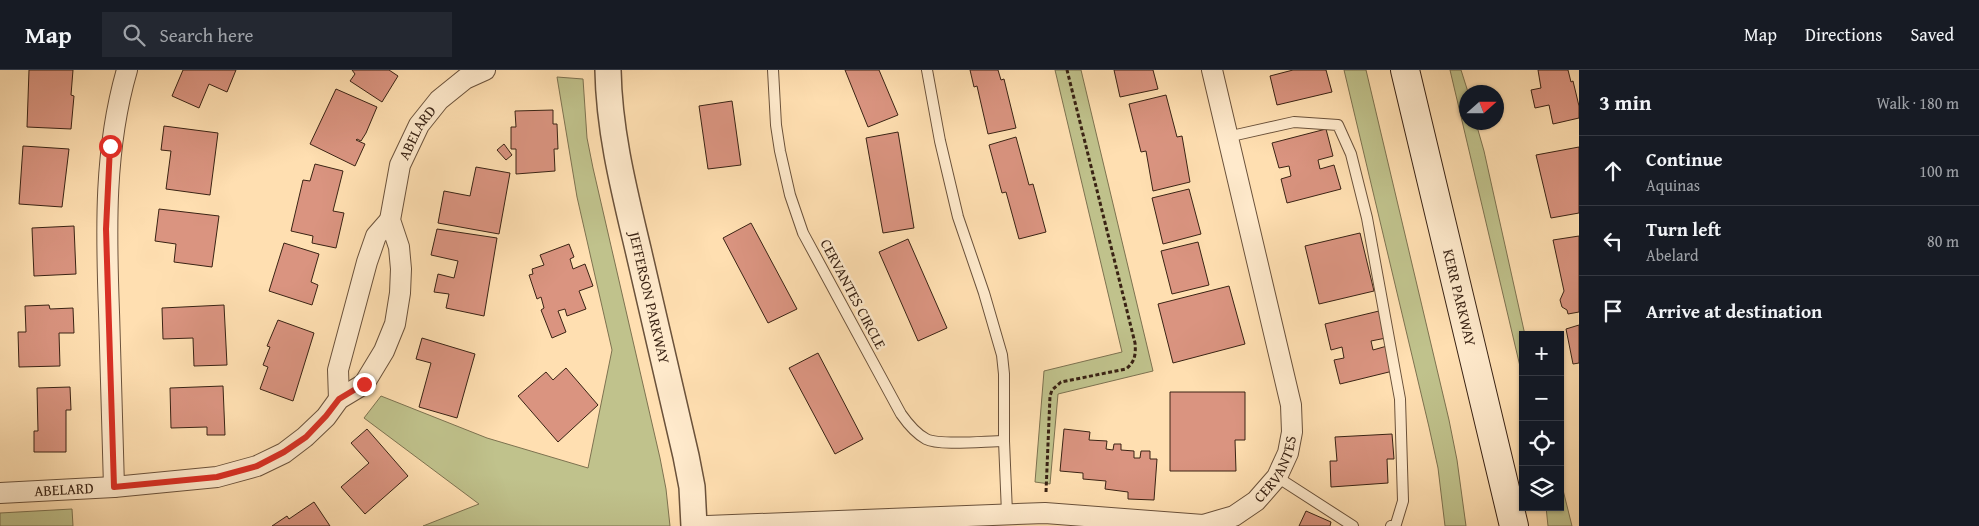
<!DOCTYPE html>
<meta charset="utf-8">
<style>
body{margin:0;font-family:"Gentium Book Plus",serif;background:#242831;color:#f1f3f6}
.controls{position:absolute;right:15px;bottom:15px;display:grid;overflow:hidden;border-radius:0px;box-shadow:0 1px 4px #0004}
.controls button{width:45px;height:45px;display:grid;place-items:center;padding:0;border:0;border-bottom:1px solid #363941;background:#171b24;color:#f1f3f6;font:25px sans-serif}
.compass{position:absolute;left:1459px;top:15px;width:45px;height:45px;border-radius:50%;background:#171b24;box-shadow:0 1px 4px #0004;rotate:69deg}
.stop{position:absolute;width:15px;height:15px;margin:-11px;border:4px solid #d93025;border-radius:50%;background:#fff}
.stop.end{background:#d93025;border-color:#fff;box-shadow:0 1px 5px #0008}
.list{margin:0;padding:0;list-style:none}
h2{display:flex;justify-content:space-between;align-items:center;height:65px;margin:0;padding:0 20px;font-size:21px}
h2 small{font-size:16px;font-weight:400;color:#9ea1a6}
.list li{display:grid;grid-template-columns:32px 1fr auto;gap:15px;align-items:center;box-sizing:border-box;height:70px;padding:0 20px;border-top:1px solid #363941}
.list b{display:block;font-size:19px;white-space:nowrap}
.list p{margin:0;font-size:16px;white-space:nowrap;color:#9ea1a6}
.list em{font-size:16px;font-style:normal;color:#9ea1a6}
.icon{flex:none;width:28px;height:28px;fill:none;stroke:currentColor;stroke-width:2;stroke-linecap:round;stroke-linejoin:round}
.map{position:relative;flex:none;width:1579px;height:456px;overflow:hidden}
header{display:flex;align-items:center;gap:30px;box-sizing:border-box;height:70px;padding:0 25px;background:#171b24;border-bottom:1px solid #363941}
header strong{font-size:24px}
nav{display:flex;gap:28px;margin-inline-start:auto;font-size:18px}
.search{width:350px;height:45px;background:#242831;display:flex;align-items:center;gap:12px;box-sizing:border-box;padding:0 18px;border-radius:0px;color:#9ea1a6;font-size:19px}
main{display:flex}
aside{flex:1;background:#171b24}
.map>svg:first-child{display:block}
.green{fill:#c0c28c;stroke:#7d7250}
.building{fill:#da9480;stroke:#3a2314}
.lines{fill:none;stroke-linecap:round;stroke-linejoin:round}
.service-casing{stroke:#6b523b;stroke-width:12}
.minor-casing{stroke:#6b523b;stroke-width:22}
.tertiary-casing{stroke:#6b523b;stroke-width:28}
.secondary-casing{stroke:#3a2314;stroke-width:30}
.path{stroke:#3a2314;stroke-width:3;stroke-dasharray:4 2.5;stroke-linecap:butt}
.service{stroke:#ffeacc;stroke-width:10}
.minor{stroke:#ffeacc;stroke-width:20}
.tertiary{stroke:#ffeacc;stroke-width:25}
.secondary{stroke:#ffeacc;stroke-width:28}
.route{stroke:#d93025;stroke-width:6}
.labels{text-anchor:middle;stroke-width:5;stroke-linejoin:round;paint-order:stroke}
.street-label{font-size:15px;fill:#3a2314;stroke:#ffeacc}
</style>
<header>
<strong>Map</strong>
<div class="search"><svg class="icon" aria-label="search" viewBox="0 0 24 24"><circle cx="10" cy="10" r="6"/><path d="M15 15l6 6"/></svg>Search here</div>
<nav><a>Map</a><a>Directions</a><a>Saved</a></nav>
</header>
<main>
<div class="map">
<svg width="1579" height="456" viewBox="0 0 1579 456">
<rect width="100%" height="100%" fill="#ffdfb1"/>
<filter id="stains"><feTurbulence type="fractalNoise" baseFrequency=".004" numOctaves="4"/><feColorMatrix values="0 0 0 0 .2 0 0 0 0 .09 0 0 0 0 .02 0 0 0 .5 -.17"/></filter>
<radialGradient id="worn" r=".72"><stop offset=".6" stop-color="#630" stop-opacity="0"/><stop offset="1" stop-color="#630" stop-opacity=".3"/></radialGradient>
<g class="green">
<polygon points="1055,0 1081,0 1153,301 1058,324 1050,414 1035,412 1044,301 1122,282"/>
<polygon points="1344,0 1366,0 1449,350 1457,390 1466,456 1445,456 1438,398 1429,357"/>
<polygon points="1450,0 1461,0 1468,22 1466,52 1476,53 1484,81 1525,265 1523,265 1523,309"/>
<polygon points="557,7 583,9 587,68 593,98 660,388 666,419 670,456 423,456 479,434 364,348 381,326 487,368 588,398 612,280 577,127"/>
<polygon points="1560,408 1572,456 1548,456 1546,437 1560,437"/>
<polygon points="72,439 73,456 0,456 0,443"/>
</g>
<g class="building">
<polygon points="29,0 73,0 71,25 74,26 71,59 27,57"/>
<polygon points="183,0 236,0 227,22 209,14 199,38 172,26"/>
<polygon points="352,0 389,0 398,6 382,32 350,11 355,4"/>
<polygon points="845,0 879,0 898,45 868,57"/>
<polygon points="970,0 998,0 1001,10 1004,9 1016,58 988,64 977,16 974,17"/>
<polygon points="1114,0 1153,0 1158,19 1120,27"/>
<polygon points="1293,0 1326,0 1332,22 1277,35 1270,6"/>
<polygon points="1538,0 1568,0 1571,12 1573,11 1579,36 1579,48 1553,54 1549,35 1535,38 1531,20 1541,18"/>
<polygon points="336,19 377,37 366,63 361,71 357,69 356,70 365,74 355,96 310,74"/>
<polygon points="1166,25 1177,67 1182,66 1190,112 1153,121 1146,81 1141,82 1129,34"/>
<polygon points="732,31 741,95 708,99 699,36"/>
<polygon points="553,40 553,54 557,54 558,79 554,79 555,101 516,104 516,79 511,79 511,57 516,57 515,41"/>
<polygon points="164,56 218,63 210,125 166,119 171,81 161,80"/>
<polygon points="1326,59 1333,86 1318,90 1320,99 1334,95 1341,119 1287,133 1281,109 1291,106 1289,96 1279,98 1272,73"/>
<polygon points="898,62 914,158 883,163 866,68"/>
<polygon points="1016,67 1029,115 1033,114 1046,162 1019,169 1006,122 1002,123 989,75"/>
<polygon points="504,74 512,85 506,90 497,80"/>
<polygon points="23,76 69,79 62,137 19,134"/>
<polygon points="1579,77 1579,143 1551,148 1536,85"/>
<polygon points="315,94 343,101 333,141 344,143 336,178 312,173 313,166 291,161 303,110 310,111"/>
<polygon points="476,97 510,103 499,164 438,153 444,121 470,126"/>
<polygon points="1189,119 1201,164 1163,174 1152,128"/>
<polygon points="159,139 219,146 212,197 174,192 176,174 155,171"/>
<polygon points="751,153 797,239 768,253 723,168"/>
<polygon points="74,156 76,204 34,206 32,158"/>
<polygon points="437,159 497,168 484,246 446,238 449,224 434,222 438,204 454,208 458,191 431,185"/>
<polygon points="1360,163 1374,221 1319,234 1305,176"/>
<polygon points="1579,166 1579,242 1568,244 1567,240 1562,237 1560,230 1564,221 1553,170"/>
<polygon points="908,169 947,258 918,271 879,182"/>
<polygon points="1198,172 1209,215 1172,224 1161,181"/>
<polygon points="284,173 319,184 311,212 318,215 312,235 269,221"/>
<polygon points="569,174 574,187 570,189 573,199 585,194 593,216 579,221 586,239 567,246 565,239 558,241 566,262 552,268 541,240 544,238 541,227 537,229 529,205 533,204 532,199 544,195 540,185"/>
<polygon points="1229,216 1245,274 1173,293 1158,234"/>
<polygon points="49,235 50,239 73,238 74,263 59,263 60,296 19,297 18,262 26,262 25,236"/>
<polygon points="224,235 227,295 194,296 193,268 163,269 162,238"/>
<polygon points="1379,241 1386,268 1371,271 1373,280 1387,276 1393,301 1340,314 1334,290 1344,288 1342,277 1331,280 1325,254"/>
<polygon points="278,250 314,263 293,331 260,319 268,297 263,295 270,277 267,276"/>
<polygon points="1579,255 1579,293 1573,294 1566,259"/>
<polygon points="422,268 475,284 457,348 419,337 431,293 416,289"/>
<polygon points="818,283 863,369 835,384 789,298"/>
<polygon points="566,298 598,335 558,372 518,326 546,302 553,310"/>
<polygon points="223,316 225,365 207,365 207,357 171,358 170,318"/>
<polygon points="70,317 71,340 66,340 66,382 34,382 34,361 38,361 37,318"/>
<polygon points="1170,322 1245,322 1245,370 1235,370 1236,401 1170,401"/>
<polygon points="367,359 408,406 365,444 341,417 369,393 351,373"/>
<polygon points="1064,359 1090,362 1089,370 1107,371 1106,379 1113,380 1114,374 1121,374 1121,380 1134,381 1134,388 1140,388 1141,381 1150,381 1150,389 1157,389 1154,430 1128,429 1128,422 1105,419 1106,411 1083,409 1083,403 1060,401"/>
<polygon points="1392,364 1394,389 1387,389 1388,413 1331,417 1330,391 1337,391 1335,367"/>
<polygon points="314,432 330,456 272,456 287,446 289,449"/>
<polygon points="1306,441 1331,452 1330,456 1299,456"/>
</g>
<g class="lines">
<g class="service-casing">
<g id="service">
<path d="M773,0L776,55L780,81L790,125L803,163L901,344C908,354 915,363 926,369C939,376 986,371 1004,371"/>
<polyline points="927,0 940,71 958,147 984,223 1002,285 1004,304 1004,371 1007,443"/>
<polyline points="1227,67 1294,52 1338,55 1351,84 1367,148 1400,329 1403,431 1396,454 1391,456"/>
<polyline points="1277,407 1353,456"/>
</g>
</g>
<g class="minor-casing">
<g id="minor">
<polyline points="339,329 338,300 367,192 376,166 390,150"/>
<path d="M114,417C112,358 111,300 109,242C106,160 104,79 127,0"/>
<path id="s1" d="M0,423L114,417L217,407L257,396L284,383L305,367L326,347L339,329L364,314L384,281L395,254L400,223L401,199L399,177L390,150L400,95L419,55L439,30L465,9L485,0"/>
<path id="s2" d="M707,456L1045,443L1203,455L1234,446L1256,431L1277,407L1288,383L1292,362L1291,335L1212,0"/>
</g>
</g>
<g class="tertiary-casing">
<g id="tertiary">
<path id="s3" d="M608,0C609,61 624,120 638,179C654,248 670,317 686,386L692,417L694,456"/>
</g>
</g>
<g class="secondary-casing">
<g id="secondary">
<path id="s4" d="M1405,0L1514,456"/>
</g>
</g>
<path class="path" d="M1046,422L1050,326L1052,320L1061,312L1126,299C1135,292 1136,284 1135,273L1067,0"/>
<use href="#service" class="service"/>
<use href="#minor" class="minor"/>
<use href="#tertiary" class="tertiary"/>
<use href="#secondary" class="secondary"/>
</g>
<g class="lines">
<polyline class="route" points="110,76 106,159 114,417 217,407 257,396 284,382 306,367 326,346 339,329 364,314"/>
</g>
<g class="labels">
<g class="street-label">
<text dy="5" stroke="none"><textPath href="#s1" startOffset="662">ABELARD</textPath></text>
<text transform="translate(853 224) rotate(62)" y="5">CERVANTES CIRCLE</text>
<text dy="5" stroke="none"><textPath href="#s3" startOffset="232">JEFFERSON PARKWAY</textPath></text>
<text dy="5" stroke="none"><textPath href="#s4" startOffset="234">KERR PARKWAY</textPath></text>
<text dy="5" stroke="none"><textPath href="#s2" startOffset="594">CERVANTES</textPath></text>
<text dy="5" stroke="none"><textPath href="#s1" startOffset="64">ABELARD</textPath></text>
</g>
</g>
<rect width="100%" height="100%" filter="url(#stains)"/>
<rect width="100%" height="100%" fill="url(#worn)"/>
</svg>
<div class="controls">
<button>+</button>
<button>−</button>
<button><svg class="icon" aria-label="locate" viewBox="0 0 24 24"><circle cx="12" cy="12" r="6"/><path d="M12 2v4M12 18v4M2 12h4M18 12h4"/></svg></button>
<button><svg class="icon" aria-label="layers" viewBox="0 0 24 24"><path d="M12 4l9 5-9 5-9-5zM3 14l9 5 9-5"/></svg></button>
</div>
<svg class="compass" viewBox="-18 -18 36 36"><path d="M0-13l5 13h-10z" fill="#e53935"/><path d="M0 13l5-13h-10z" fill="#9ea1a6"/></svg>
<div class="stop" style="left:110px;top:76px"></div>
<div class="stop end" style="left:364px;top:314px"></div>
</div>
<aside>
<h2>3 min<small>Walk · 180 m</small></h2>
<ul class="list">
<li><svg class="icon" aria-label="ahead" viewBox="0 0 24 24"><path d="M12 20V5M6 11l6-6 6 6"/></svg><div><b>Continue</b><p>Aquinas</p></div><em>100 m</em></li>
<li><svg class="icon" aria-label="left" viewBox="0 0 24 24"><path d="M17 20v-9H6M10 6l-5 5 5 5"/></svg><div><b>Turn left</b><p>Abelard</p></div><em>80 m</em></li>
<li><svg class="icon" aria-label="arrive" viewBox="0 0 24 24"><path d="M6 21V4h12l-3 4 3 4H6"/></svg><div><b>Arrive at destination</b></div></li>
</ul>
</aside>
</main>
